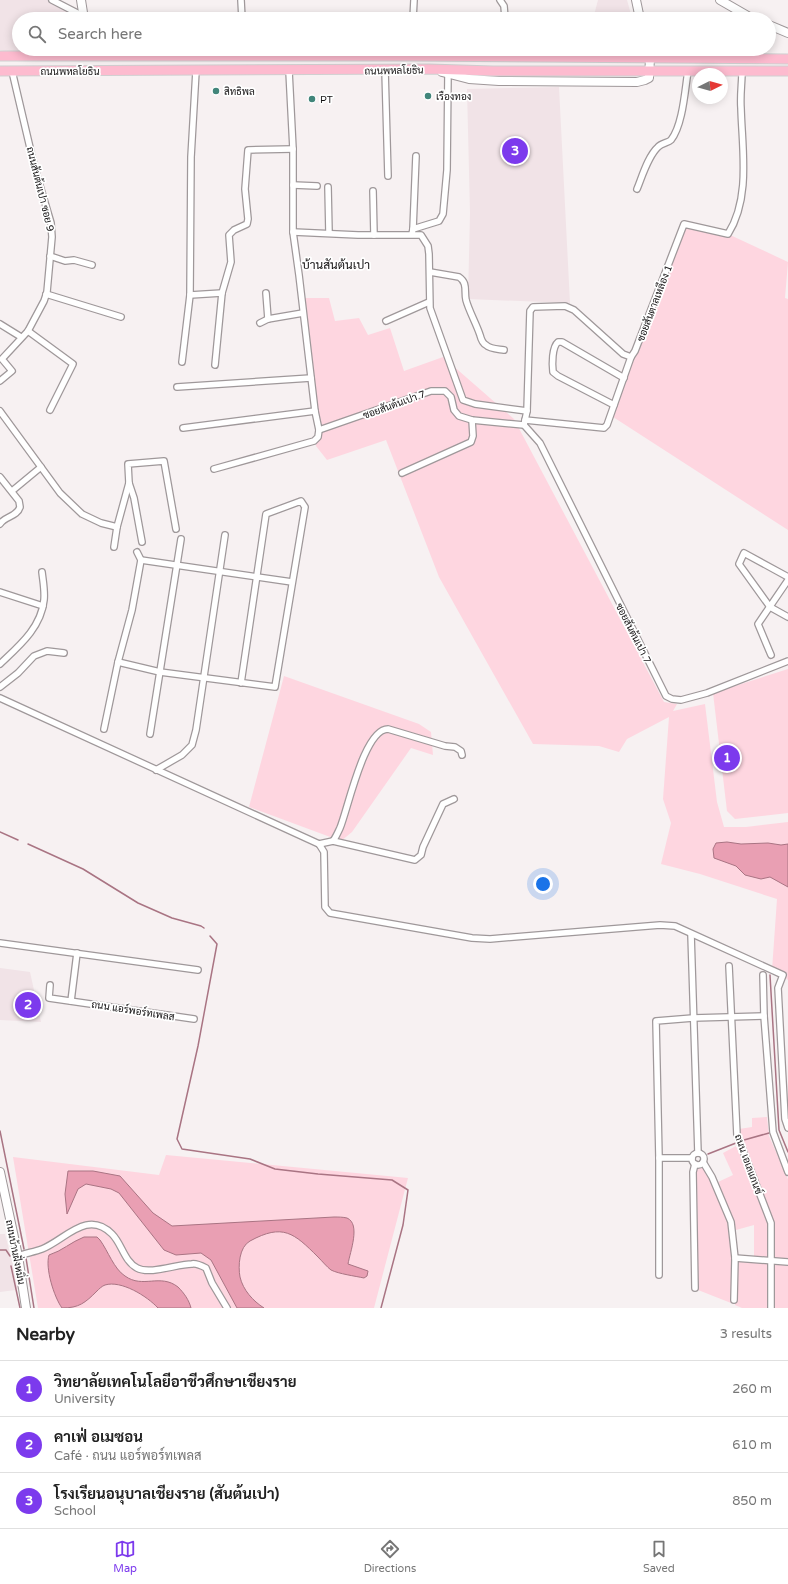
<!DOCTYPE html>
<meta charset="utf-8">
<style>
body{margin:0;font-family:"Varela Round",Sarabun,sans-serif;background:#f2f2f2;color:#222}
.compass{position:absolute;left:692px;top:68px;width:36px;height:36px;border-radius:50%;background:#fff;box-shadow:0 2px 10px #0003;rotate:85deg}
.you{position:absolute;left:543px;top:884px;width:14px;height:14px;margin:-10px;border:3px solid #fff;border-radius:50%;background:#1a73e8;box-shadow:0 0 0 6px #1a73e833}
.badge{display:grid;place-items:center;width:26px;height:26px;border-radius:50%;background:#7c3aed;color:#fff;font-size:13px;font-weight:700}
.pin{position:absolute;translate:-50% -50%;border:2px solid #fff;box-shadow:0 1px 4px #0006}
.list{margin:0;padding:0;list-style:none}
h2{display:flex;justify-content:space-between;align-items:center;height:52px;margin:0;padding:0 16px;font-size:17px}
h2 small{font-size:13px;font-weight:400;color:#767676}
.list li{display:grid;grid-template-columns:26px 1fr auto;gap:12px;align-items:center;box-sizing:border-box;height:56px;padding:0 16px;border-top:1px solid #e0e0e0}
.list b{display:block;font-size:15px;white-space:nowrap}
.list p{margin:0;font-size:13px;white-space:nowrap;color:#767676}
.list em{font-size:13px;font-style:normal;color:#767676}
.icon{flex:none;width:22px;height:22px;fill:none;stroke:currentColor;stroke-width:2;stroke-linecap:round;stroke-linejoin:round}
.map{position:relative;flex:none;width:788px;height:1308px;overflow:hidden}
.search{position:absolute;background:#fff;box-shadow:0 2px 10px #0003;left:12px;right:12px;top:12px;height:44px;display:flex;align-items:center;gap:10px;box-sizing:border-box;padding:0 14px;border-radius:22px;color:#767676;font-size:15px}
.sheet{height:220px;background:#fff}
nav{display:flex;justify-content:space-around;align-items:center;box-sizing:border-box;height:56px;border-top:1px solid #e0e0e0;background:#fff;font-size:11px;color:#767676}
nav a{display:grid;justify-items:center;gap:2px}
nav .on{color:#7c3aed}
.map>svg:first-child{display:block}
.built{fill:#f1e3e7}
.green{fill:#fed6e0}
.water{fill:#e99fb3;stroke:#a97483}
.lines{fill:none;stroke-linecap:round;stroke-linejoin:round}
.stream{stroke:#a97483;stroke-width:1.5}
.street-casing{stroke:#9f989a;stroke-width:8}
.secondary-casing{stroke:#9f989a;stroke-width:10}
.primary-casing{stroke:#d0cfd0;stroke-width:11}
.street{stroke:#fff;stroke-width:5.5}
.secondary{stroke:#fff;stroke-width:8}
.primary{stroke:#fdbbcf;stroke-width:9}
.poi-dot{fill:#41857a;stroke:#fff;stroke-width:1.5}
.labels{text-anchor:middle;stroke-width:3.5;stroke-linejoin:round;paint-order:stroke}
.street-label{font-size:10px;fill:#131112;stroke:#fff}
.poi-label{font-size:10px;fill:#131112;stroke:#fff;text-anchor:start}
.quarter-label{font-size:12px;fill:#131112;stroke:#fff}
</style>
<div class="map">
<svg width="788" height="1308" viewBox="0 0 788 1308">
<rect width="100%" height="100%" fill="#f7f1f2"/>
<g class="built">
<polygon points="0,0 50,0 80,19 19,19 19,49 85,49 86,51 57,53 10,52 0,50"/>
<polygon points="598,0 627,0 632,18 593,19"/>
<polygon points="559,87 570,303 468,299 470,213 467,89"/>
<polygon points="0,968 30,972 41,1022 0,1020"/>
<polygon points="0,1234 5,1234 19,1289 15,1290 0,1292"/>
</g>
<g class="green">
<polygon points="684,224 728,234 788,262 785,298 788,299 788,530 610,415"/>
<polygon points="302,298 329,298 335,321 359,318 368,335 390,328 404,371 443,357 514,419 664,702 677,704 673,711 705,704 717,802 724,827 746,827 788,822 788,980 772,970 777,899 700,874 661,864 671,823 663,799 669,717 627,739 619,752 599,746 533,744 439,577 386,440 327,460 316,446 319,430"/>
<polygon points="788,669 788,813 735,819 727,811 713,693"/>
<polygon points="284,676 419,724 431,732 433,755 411,748 352,832 341,841 249,807"/>
<polygon points="767,1117 769,1136 788,1179 788,1259 773,1258 773,1222 743,1143 739,1129 752,1127 752,1118"/>
<polygon points="736,1146 754,1186 768,1224 768,1257 754,1256 754,1225 736,1230 718,1182 733,1175 723,1153"/>
<polygon points="166,1155 408,1178 374,1308 38,1308 13,1157 159,1175"/>
<path d="M702,1167C715,1184 730,1223 732,1244C734,1264 731,1284 731,1303L698,1290L697,1170Z"/>
<polygon points="737,1262 768,1263 767,1308 742,1308 735,1305"/>
<polygon points="774,1264 788,1265 788,1308 773,1308"/>
</g>
<g class="water">
<polygon points="727,842 741,844 768,843 781,845 788,844 788,887 770,877 761,879 745,875 736,866 714,858 713,849 716,843"/>
<path d="M68,1171H93L120,1176L153,1213L172,1226L334,1217C338,1217 343,1217 347,1218C361,1224 350,1252 348,1264L368,1271L367,1276L364,1278C355,1276 339,1274 331,1270C327,1267 322,1261 318,1257C294,1233 283,1223 250,1241C239,1247 238,1266 240,1277C243,1290 253,1301 264,1308H237L211,1260L201,1253L176,1255L164,1250L119,1193L111,1189L86,1184L78,1189L67,1214L65,1194Z"/>
<path d="M84,1237H97L100,1240C108,1251 114,1269 125,1276C143,1289 160,1273 178,1287C184,1293 189,1300 191,1308H158C147,1296 121,1280 105,1285C102,1286 99,1289 97,1291C85,1303 79,1308 62,1308C54,1297 45,1268 49,1255C62,1251 71,1242 84,1237Z"/>
</g>
<g class="lines">
<g class="stream">
<polyline points="0,832 18,840"/>
<polyline points="28,844 83,869 138,903 172,918 201,926 204,928"/>
<polyline points="210,936 217,944 198,1046 177,1139 182,1149 250,1159 275,1169 318,1174 392,1180 408,1190 403,1225 381,1308"/>
<polyline points="770,975 779,1130 788,1152"/>
<polyline points="0,1131 24,1249"/>
<polyline points="744,1140 769,1133"/>
<polyline points="708,1154 736,1143"/>
<polyline points="0,1250 6,1250 10,1256"/>
<polyline points="26,1258 34,1308"/>
<polyline points="11,1266 20,1308"/>
</g>
<g class="street-casing">
<g id="street">
<polyline points="52,0 83,16"/>
<polyline points="241,0 242,19"/>
<polyline points="500,0 504,6 505,18"/>
<polyline points="413,19 414,0"/>
<polyline points="385,70 388,176"/>
<polyline points="289,71 293,149 293,232 299,275 315,411 319,430 431,391 445,391 451,397 454,410 459,416 472,420 524,425 540,443 666,696 672,699 681,700 707,693 788,661"/>
<polyline points="293,185 317,186"/>
<polyline points="328,187 329,233"/>
<path d="M637,189C642,177 648,156 658,147C661,143 668,143 671,140C683,125 685,89 688,71"/>
<polyline points="373,191 374,235"/>
<polyline points="413,229 416,156"/>
<polyline points="293,232 358,235 421,235 428,246 429,254 430,308 463,400 475,404 527,411"/>
<polyline points="412,234 413,229 439,221 443,214 447,170 448,73"/>
<polyline points="50,256 65,261 74,260 92,265"/>
<path d="M430,272L459,277C468,283 464,291 466,300C469,311 476,323 480,335C481,339 482,343 486,345C490,349 498,349 504,350"/>
<polyline points="266,293 268,319"/>
<polyline points="46,294 121,317"/>
<polyline points="190,295 222,293"/>
<polyline points="386,321 429,302"/>
<polyline points="260,323 268,319 303,313"/>
<polyline points="0,324 21,337"/>
<polyline points="28,331 73,364 50,410"/>
<polyline points="182,362 190,295 191,157 196,71"/>
<polyline points="215,365 222,293 231,262 229,235 234,230 247,224 248,219 245,189 248,150 293,149"/>
<polyline points="0,381 12,371 2,359 28,331 44,301 47,292 52,237 51,223 35,169 12,71"/>
<polyline points="177,387 311,378"/>
<path d="M614,405L558,376L553,372C552,364 552,347 558,342H562L624,378"/>
<polyline points="0,411 60,493 82,514 101,523 117,527"/>
<polyline points="525,420 604,428 607,425 631,357"/>
<path d="M524,425L527,411L530,311L533,307L565,306L574,310L623,354L631,357L635,351L684,224L728,234C751,198 742,148 741,108C740,95 742,83 742,71"/>
<polyline points="183,428 315,411"/>
<polyline points="214,469 314,441 318,437 319,430"/>
<polyline points="402,473 471,442 473,436 472,420"/>
<path d="M0,477L19,501L20,507C17,517 5,516 0,524"/>
<polyline points="129,483 134,498 142,542"/>
<polyline points="12,491 41,467"/>
<polyline points="114,547 117,527 129,483 128,464 164,461 176,529"/>
<polyline points="141,560 292,582"/>
<polyline points="788,577 744,553 739,564 770,607 788,617"/>
<polyline points="0,592 43,606"/>
<polyline points="771,655 758,624 788,580"/>
<polyline points="118,662 160,672 275,687 305,507 301,501 266,514 241,683"/>
<path d="M0,664C19,646 41,628 44,600C45,591 43,581 42,572"/>
<polyline points="0,687 18,673 34,656 47,651 64,653"/>
<polyline points="0,698 319,844 324,852 325,907 330,913 472,938 490,939 660,925 675,926 783,975 778,988 785,1119 788,1128"/>
<polyline points="104,729 118,662 132,610 141,560 137,552"/>
<polyline points="150,734 181,539"/>
<polyline points="156,770 182,755 192,745 196,730 225,535"/>
<path d="M333,841C336,837 338,832 340,828C348,809 364,729 388,729L445,746L455,747L461,751L462,755"/>
<polyline points="319,844 333,841 415,860 421,855 423,847 443,804 454,799"/>
<polyline points="691,934 698,1153"/>
<polyline points="0,943 198,970"/>
<polyline points="729,966 737,1135 771,1223 771,1308"/>
<polyline points="763,975 764,1016 773,1132 788,1172"/>
<polyline points="50,985 49,998 194,1019"/>
<polyline points="71,1001 77,953"/>
<circle cx="698" cy="1159" r="6"/>
<polyline points="659,1158 692,1158"/>
<polyline points="703,1162 712,1177 731,1222 735,1258 734,1300"/>
<polyline points="695,1164 693,1172 695,1288"/>
<path d="M18,1256C26,1253 34,1252 42,1249C65,1240 87,1209 112,1234C122,1244 124,1261 137,1268C150,1275 177,1264 192,1264C196,1263 202,1266 206,1268L212,1283L227,1308"/>
<polyline points="735,1258 788,1262"/>
<polyline points="659,1275 659,1158 656,1021 693,1018 764,1016"/>
</g>
</g>
<g class="secondary-casing">
<g id="secondary">
<polyline points="81,0 84,19"/>
<polyline points="636,0 640,19"/>
<polyline points="720,0 753,19"/>
<polyline points="769,25 788,33"/>
<polyline points="623,57 631,54 638,49"/>
<polyline points="442,72 469,79 499,81 637,82 645,80 649,78 650,58 647,49"/>
<polyline points="0,1172 18,1256 26,1308"/>
</g>
</g>
<g class="primary-casing">
<g id="primary">
<polyline points="0,56 412,56 788,59"/>
<polyline points="0,71 429,69 493,71 788,71"/>
</g>
</g>
<use href="#street" class="street"/>
<use href="#secondary" class="secondary"/>
<use href="#primary" class="primary"/>
</g>
<g class="poi-dot">
<circle cx="216" cy="91" r="4"/>
<circle cx="428" cy="96" r="4"/>
<circle cx="312" cy="99" r="4"/>
</g>
<g class="labels">
<g class="street-label">
<text transform="translate(394 70) rotate(-1)" y="4">ถนนพหลโยธิน</text>
<text x="70" y="75">ถนนพหลโยธิน</text>
<text transform="translate(41 189) rotate(76)" y="4">ถนนสันต้นเปา ซอย 9</text>
<text transform="translate(654 303) rotate(-69)" y="4">ซอยสันตาลเหลือง 1</text>
<text transform="translate(394 404) rotate(-20)" y="4">ซอยสันต้นเปา 7</text>
<text transform="translate(634 633) rotate(63)" y="4">ซอยสันต้นเปา 7</text>
<text transform="translate(133 1010) rotate(9)" y="4">ถนน แอร์พอร์ทเพลส</text>
<text transform="translate(749 1164) rotate(70)" y="4">ถนน เอเลแกนซ์</text>
<text transform="translate(16 1252) rotate(79)" y="4">ถนนบ้านฝั่งหมิ่น</text>
</g>
<g class="poi-label">
<text x="224" y="95">สิทธิพล</text>
<text x="436" y="100">เรืองทอง</text>
<text x="320" y="103">PT</text>
</g>
<g class="quarter-label">
<text x="336" y="269">บ้านสันต้นเปา</text>
</g>
</g>
</svg>
<svg class="compass" viewBox="-18 -18 36 36"><path d="M0-13l5 13h-10z" fill="#e53935"/><path d="M0 13l5-13h-10z" fill="#767676"/></svg>
<div class="you"></div>
<div class="pin badge" style="left:727px;top:758px">1</div>
<div class="pin badge" style="left:28px;top:1005px">2</div>
<div class="pin badge" style="left:515px;top:151px">3</div>
<div class="search"><svg class="icon" aria-label="search" viewBox="0 0 24 24"><circle cx="10" cy="10" r="6"/><path d="M15 15l6 6"/></svg>Search here</div>
</div>
<section class="sheet">
<h2>Nearby<small>3 results</small></h2>
<ul class="list">
<li><span class="badge">1</span><div><b>วิทยาลัยเทคโนโลยีอาชีวศึกษาเชียงราย</b><p>University</p></div><em>260 m</em></li>
<li><span class="badge">2</span><div><b>คาเฟ่ อเมซอน</b><p>Café · ถนน แอร์พอร์ทเพลส</p></div><em>610 m</em></li>
<li><span class="badge">3</span><div><b>โรงเรียนอนุบาลเชียงราย (สันต้นเปา)</b><p>School</p></div><em>850 m</em></li>
</ul>
</section>
<nav>
<a class="on"><svg class="icon" aria-label="map" viewBox="0 0 24 24"><path d="M3 6l6-2 6 2 6-2v14l-6 2-6-2-6 2zM9 4v14M15 6v14"/></svg>Map</a>
<a><svg class="icon" aria-label="directions" viewBox="0 0 24 24"><path d="M12 3l9 9-9 9-9-9zM9 14v-3h6M13 9l2 2-2 2"/></svg>Directions</a>
<a><svg class="icon" aria-label="saved" viewBox="0 0 24 24"><path d="M7 4h10v16l-5-4-5 4z"/></svg>Saved</a>
</nav>
